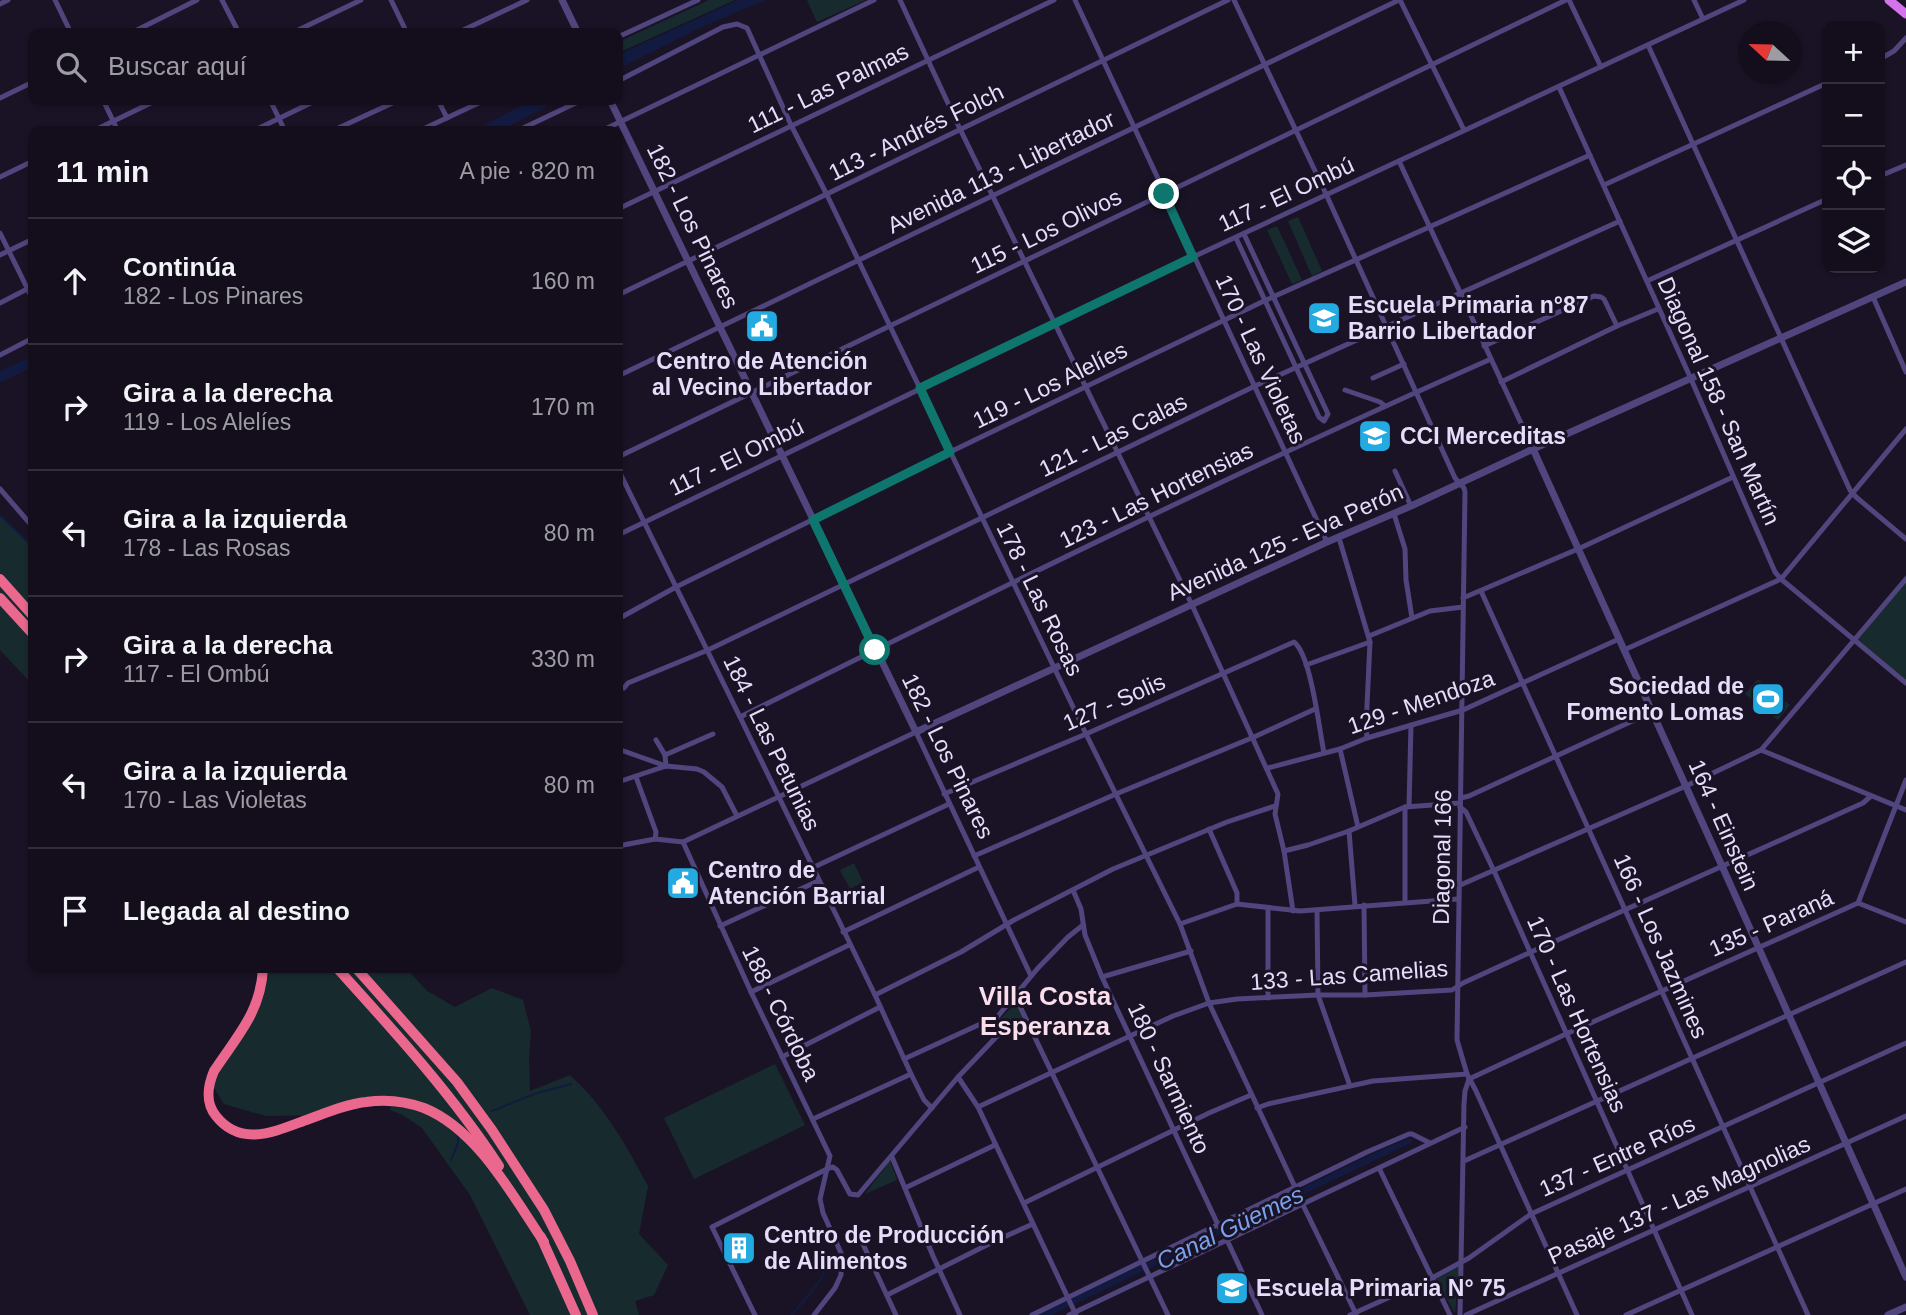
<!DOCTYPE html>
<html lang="es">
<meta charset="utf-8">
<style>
body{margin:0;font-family:Arial,sans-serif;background:#1d1725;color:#f1f3f6}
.controls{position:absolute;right:21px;top:21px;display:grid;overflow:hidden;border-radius:14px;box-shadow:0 2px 5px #0004}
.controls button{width:63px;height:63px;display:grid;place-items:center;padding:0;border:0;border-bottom:2px solid #332e3b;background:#140e1c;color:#f1f3f6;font:35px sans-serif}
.compass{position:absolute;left:1738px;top:21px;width:63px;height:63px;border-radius:50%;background:#140e1c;box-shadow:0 2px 5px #0004;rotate:292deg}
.stop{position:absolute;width:21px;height:21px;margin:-16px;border:5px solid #0f766e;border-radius:50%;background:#fff}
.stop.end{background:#0f766e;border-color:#fff;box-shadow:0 2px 7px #0008}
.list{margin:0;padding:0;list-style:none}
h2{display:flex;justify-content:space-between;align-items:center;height:91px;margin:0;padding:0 28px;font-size:30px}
h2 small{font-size:23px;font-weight:400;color:#9d9ca3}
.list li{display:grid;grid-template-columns:46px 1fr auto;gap:21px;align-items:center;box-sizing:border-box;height:126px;padding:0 28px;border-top:2px solid #332e3b}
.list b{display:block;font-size:26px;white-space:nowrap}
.list p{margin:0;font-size:23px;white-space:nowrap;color:#9d9ca3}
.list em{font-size:23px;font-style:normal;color:#9d9ca3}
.icon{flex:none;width:38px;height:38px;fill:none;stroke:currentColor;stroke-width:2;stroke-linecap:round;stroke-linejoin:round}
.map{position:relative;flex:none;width:1906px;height:1315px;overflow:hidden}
.search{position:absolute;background:#140e1c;box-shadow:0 2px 5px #0004;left:28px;top:28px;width:595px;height:77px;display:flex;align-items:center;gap:18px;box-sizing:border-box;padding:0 24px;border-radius:14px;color:#9d9ca3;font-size:26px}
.panel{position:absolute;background:#140e1c;box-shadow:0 2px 5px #0004;left:28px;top:126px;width:595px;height:847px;border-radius:14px}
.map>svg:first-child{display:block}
.green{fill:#172b2f}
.water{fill:#121a40}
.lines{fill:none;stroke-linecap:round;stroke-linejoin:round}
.stream{stroke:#121a40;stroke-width:2}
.minor{stroke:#51457e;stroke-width:5}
.tertiary{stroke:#51457e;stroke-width:7}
.primary{stroke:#d473eb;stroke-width:9}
.motorway{stroke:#ea688e;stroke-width:10}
.route{stroke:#0f766e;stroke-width:9}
.labels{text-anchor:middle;stroke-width:6;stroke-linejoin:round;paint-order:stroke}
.street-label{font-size:23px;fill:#e5ddfa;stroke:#1a1326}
.poi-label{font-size:23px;font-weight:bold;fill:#e5ddfa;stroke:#1a1326;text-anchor:start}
.water-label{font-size:24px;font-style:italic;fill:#79a1ec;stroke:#1a1326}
.quarter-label{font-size:26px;font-weight:bold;fill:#fadeeb;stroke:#1a1326}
</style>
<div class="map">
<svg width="1906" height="1315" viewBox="0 0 1906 1315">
<rect width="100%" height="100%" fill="#1a1326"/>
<g class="green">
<polygon points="709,0 735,0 618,53 618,42"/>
<polygon points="807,0 866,0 817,22"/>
<polygon points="1298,217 1322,271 1312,276 1288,221"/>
<polygon points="1277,226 1302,280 1292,284 1267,230"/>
<polygon points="0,515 33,547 33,685 0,650"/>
<polygon points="1906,575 1906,680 1854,637"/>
<polygon points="1758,679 1790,705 1778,720 1745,694"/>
<polygon points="854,863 863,882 850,889 840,870"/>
<path d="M263,968H406L427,991L455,1007L492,988L523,1000L531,1031L529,1058L530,1091L570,1075C606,1108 625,1144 648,1186L639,1234L668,1265L654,1295L635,1301L639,1315H530L470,1195L422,1128L403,1115L390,1110L392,1100L318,1115L266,1116L224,1104L210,1081L246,1025Z"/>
<polygon points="1017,1002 1024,1018 1006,1033 997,1020 1002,1017"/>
<polygon points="775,1064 805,1125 694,1179 664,1118"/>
<polygon points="890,1161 897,1180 865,1194"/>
<polygon points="1459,1266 1455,1314 1436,1279"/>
</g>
<g class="water">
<polygon points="738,0 766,0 704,26 618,69 618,55"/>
<polygon points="532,100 559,100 500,131 473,131"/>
<polygon points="33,356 33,367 0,383 0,371"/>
<polygon points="1411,1138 1413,1142 1052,1315 1038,1315 1385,1148"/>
</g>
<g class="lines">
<g class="stream">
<polyline points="0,515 33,547"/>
<polyline points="492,1111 534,1094 571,1084"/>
<polyline points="451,1160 458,1143 458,1136"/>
<polyline points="792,1315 817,1285 829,1264"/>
</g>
<g class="minor">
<polyline points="55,0 71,33"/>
<polyline points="222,0 239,33"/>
<polyline points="391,0 407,33"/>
<polyline points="900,0 960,129 1192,605 1278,794 1275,814 1284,851 1293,911"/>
<polyline points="1075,0 1327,542"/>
<polyline points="1234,0 1326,194 1455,478 1464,488 1465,492 1457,1040 1467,1074 1476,1091 1577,1315"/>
<polyline points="1400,0 1464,130"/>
<polyline points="1569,0 1601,67"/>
<polyline points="1694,0 1703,19"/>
<polyline points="0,4 8,0"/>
<polyline points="131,33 197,0"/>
<polyline points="292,33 361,0"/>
<polyline points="457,33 527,0"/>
<polyline points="618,37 698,0"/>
<polyline points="1648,45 1850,490 1856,497 1906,539"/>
<polyline points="1880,59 1894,51 1906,38"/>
<polyline points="618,81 723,27 737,24 747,28 791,125 827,195 1086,734 1180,924 1209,1003 1295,1187"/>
<polyline points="1559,87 1691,379 1775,572 1781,579 1906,683"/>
<polyline points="0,98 33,82"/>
<polyline points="103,100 118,131"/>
<polyline points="270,100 285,131"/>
<polyline points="438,100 447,118"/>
<polyline points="93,131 157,100"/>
<polyline points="253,131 317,100"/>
<polyline points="332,131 399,100"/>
<polyline points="419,131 485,100"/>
<polyline points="517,131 582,100"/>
<polyline points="601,131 874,0"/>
<polyline points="1399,161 1533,449"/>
<polyline points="1880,176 1906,165"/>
<polyline points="0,177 33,161"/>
<polyline points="1604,185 1827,83"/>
<polyline points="618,209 1054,0"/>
<polyline points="0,233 33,300"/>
<polyline points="1236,238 1319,417 1324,421 1328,414 1244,234"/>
<polyline points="0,255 33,239"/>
<polyline points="1647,281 1827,199"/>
<polyline points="618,295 1228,0"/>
<polyline points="1873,297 1906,372"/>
<polyline points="0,303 33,286"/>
<polyline points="1484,346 1594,296 1601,297 1604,299 1617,326"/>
<polyline points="0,355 33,338"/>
<polyline points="618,376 1399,0"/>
<polyline points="1373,378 1404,364"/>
<polyline points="1501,382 1617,326 1658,309"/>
<polyline points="1345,390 1380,402 1385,406"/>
<polyline points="618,457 1566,0"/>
<polyline points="618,469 740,717 875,995 911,1074 924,1100 932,1108"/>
<polyline points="1395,471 1411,506"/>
<polyline points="0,489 33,527"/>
<polyline points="1394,514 1405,549 1406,580 1412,618"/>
<polyline points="618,535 1193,257 1744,0"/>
<polyline points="1339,538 1370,642 1366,727 1367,738"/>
<polyline points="1481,591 1808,1315"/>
<polyline points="1463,598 1578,549 1733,477"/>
<polyline points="618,619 676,587 950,452 1264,301 1590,155"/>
<polyline points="1369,636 1430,611 1463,607"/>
<polyline points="1624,650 1781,579 1906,429"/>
<polyline points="1306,665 1370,642"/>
<polyline points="624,688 628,683 708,650 1255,386 1620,221"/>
<path d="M740,717C988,594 1237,471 1491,359"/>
<polyline points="656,740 665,755"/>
<polyline points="618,749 666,766"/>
<polyline points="1340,749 1358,827"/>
<polyline points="1761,750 1906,810"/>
<polyline points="666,766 665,755 713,734"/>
<polyline points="1268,768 1340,749 1367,738 1463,710 1619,639"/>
<polyline points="636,777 656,832 655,839"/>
<polyline points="618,782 666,766 697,769 704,772 722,787 737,816"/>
<path d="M944,794L1086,734L1294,642C1311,655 1319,728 1324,753"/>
<polyline points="1461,798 1469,796 1652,712"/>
<polyline points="1409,806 1411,725"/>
<polyline points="1460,807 1466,812 1494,871 1692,1315"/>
<polyline points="1209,829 1237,893 1237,904"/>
<polyline points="1349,831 1355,905"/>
<polyline points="683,842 916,732 1031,976"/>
<polyline points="683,842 751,992 830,1156 820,1199 823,1213 841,1253 841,1275 835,1288 814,1315"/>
<polyline points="618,846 655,839 683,842"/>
<polyline points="1284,851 1308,845 1349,831 1405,807 1460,803"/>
<polyline points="974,856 1116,794 1254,737 1315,709"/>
<polyline points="812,868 949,804"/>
<polyline points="1458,886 1686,786 1761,750 1906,579"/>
<polyline points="1073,890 1081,909 1085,935 1102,977 1219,1227 1227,1240 1262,1315"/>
<polyline points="1405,902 1405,807"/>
<polyline points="1858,903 1906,780"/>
<polyline points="1858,903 1906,922"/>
<polyline points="1364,905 1365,995"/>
<polyline points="1317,910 1318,995 1350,1086"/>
<polyline points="1180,924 1237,904 1300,911 1458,899"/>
<polyline points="720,926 818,881"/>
<polyline points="843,932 979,867"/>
<polyline points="1102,977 1191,951"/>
<polyline points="751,992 849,945"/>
<polyline points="875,995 961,952 1014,920 1113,869 1227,822 1275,806"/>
<polyline points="1015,996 1168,1315"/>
<polyline points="1268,998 1268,908"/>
<polyline points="782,1057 880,1007"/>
<polyline points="904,1059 998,1016 1038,968 1068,937 1083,925"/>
<polyline points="958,1077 978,1107 1076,1315"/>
<polyline points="1469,1079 1566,1034 1858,903"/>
<polyline points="978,1107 1173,1016 1209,1003 1237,999 1318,995 1365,995 1452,990 1463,983 1531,952 1863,803 1871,796"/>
<polyline points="1257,1108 1268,1104 1373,1081 1467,1074"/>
<polyline points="813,1119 911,1074"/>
<polyline points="892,1157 933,1256 960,1315"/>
<polyline points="1464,1161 1906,962"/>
<polyline points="829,1168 833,1167 837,1170 850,1194 858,1195 958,1077 1000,1033 1001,1028 995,1018"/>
<polyline points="1379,1168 1450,1315"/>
<polyline points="905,1188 995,1145"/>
<polyline points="1024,1203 1209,1113 1251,1095"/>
<polyline points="1302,1203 1356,1314"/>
<polyline points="855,1227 896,1315"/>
<polyline points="887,1295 997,1240 1033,1224"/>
<polyline points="755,1315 712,1227 829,1168"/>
<polyline points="1032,1315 1367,1152 1409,1134 1412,1134 1430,1143"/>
<polyline points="1069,1315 1465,1127"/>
<polyline points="1350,1315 1432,1278 1469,1258 1531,1214 1906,1043"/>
<polyline points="1460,1315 1464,1104 1465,1091 1469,1079"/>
<polyline points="1466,1315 1906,1116"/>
<polyline points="1626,1315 1906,1189"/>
</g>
<g class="tertiary">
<polyline points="562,0 578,33"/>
<polyline points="610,100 916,732 1327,542 1411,506 1533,449 1906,282"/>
<polyline points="1533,449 1722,866 1906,1277"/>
<polyline points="1888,1315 1906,1307"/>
</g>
<polyline class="primary" points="1889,0 1906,14"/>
<g class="motorway">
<polyline points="0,579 33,616"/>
<polyline points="0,598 33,634"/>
<path d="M263,968C261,1012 237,1036 214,1071C208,1085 205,1103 216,1116C242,1149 278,1130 309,1119C328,1112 347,1104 366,1102C386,1099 405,1101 424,1108C478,1130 512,1195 544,1242"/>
<path d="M337,968C394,1031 452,1094 499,1166"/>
<polyline points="356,968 457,1082 492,1130 544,1210 570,1261 593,1315"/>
<polyline points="541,1237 576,1315"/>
</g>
</g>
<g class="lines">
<polyline class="route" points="875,650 813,520 950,452 920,388 1193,257 1164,194"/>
</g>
<defs>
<g id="school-square" transform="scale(1.75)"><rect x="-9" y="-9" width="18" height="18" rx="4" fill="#23aae0" stroke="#1a1326"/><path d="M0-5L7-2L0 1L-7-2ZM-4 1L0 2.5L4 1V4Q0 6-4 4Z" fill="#fff"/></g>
<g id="civic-square" transform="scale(1.75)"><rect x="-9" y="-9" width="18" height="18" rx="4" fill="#23aae0" stroke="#1a1326"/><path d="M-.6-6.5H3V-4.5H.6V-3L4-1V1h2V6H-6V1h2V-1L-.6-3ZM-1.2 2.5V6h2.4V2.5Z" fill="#fff"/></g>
<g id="stadium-square" transform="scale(1.75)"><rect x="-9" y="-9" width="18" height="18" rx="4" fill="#23aae0" stroke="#1a1326"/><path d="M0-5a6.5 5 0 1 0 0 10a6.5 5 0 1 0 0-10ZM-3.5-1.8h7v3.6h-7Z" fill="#fff"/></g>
<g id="building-square" transform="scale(1.75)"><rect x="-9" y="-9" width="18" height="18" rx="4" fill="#23aae0" stroke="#1a1326"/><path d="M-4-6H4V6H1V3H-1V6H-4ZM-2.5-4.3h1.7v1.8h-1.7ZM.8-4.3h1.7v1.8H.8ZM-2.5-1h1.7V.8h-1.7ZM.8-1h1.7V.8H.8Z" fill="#fff"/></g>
</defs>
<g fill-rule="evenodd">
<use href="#school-square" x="1324" y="318"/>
<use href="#civic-square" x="762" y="326"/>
<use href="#school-square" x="1375" y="436"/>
<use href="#stadium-square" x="1768" y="699"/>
<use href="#civic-square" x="683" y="883"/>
<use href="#building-square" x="739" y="1248"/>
<use href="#school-square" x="1232" y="1288"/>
</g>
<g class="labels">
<g class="street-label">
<text transform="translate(828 88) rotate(-26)" y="8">111 - Las Palmas</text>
<text transform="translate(916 132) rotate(-26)" y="8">113 - Andrés Folch</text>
<text transform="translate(1001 172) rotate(-26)" y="8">Avenida 113 - Libertador</text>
<text transform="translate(1286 194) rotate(-25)" y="8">117 - El Ombú</text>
<text transform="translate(693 226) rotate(64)" y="8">182 - Los Pinares</text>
<text transform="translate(1046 231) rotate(-26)" y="8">115 - Los Olivos</text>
<text transform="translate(1261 359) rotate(65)" y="8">170 - Las Violetas</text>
<text transform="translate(1050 385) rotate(-26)" y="8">119 - Los Alelíes</text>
<text transform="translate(1719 401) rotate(66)" y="8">Diagonal 158 - San Martín</text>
<text transform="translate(1113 435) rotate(-26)" y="8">121 - Las Calas</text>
<text transform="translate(736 457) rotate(-26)" y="8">117 - El Ombú</text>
<text transform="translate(1156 495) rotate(-26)" y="8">123 - Las Hortensias</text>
<text transform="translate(1285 542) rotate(-24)" y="8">Avenida 125 - Eva Perón</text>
<text transform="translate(1040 599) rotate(64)" y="8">178 - Las Rosas</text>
<text transform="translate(1114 702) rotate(-24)" y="8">127 - Solis</text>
<text transform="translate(1421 702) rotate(-19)" y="8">129 - Mendoza</text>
<text transform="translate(772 743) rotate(64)" y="8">184 - Las Petunias</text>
<text transform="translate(948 756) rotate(64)" y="8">182 - Los Pinares</text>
<text transform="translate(1724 825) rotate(66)" y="8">164 - Einstein</text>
<text transform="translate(1442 857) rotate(-89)" y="8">Diagonal 166</text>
<text transform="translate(1771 923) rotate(-24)" y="8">135 - Paraná</text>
<text transform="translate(1661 946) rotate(66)" y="8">166 - Los Jazmines</text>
<text transform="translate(1349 975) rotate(-4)" y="8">133 - Las Camelias</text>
<text transform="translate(781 1013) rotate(64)" y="8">188 - Córdoba</text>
<text transform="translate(1577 1014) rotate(66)" y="8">170 - Las Hortensias</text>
<text transform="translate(1169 1078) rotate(65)" y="8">180 - Sarmiento</text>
<text transform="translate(1617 1156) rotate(-24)" y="8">137 - Entre Ríos</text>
<text transform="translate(1679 1200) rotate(-24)" y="8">Pasaje 137 - Las Magnolias</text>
</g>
<g class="poi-label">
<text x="1348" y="313">Escuela Primaria n°87<tspan x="1348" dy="26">Barrio Libertador</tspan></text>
<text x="762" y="369" text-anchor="middle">Centro de Atención<tspan x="762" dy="26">al Vecino Libertador</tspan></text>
<text x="1400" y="444">CCI Merceditas</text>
<text x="1744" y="694" text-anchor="end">Sociedad de<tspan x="1744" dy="26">Fomento Lomas</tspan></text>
<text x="708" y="878">Centro de<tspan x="708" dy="26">Atención Barrial</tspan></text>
<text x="764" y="1243">Centro de Producción<tspan x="764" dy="26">de Alimentos</tspan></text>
<text x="1256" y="1296">Escuela Primaria N° 75</text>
</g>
<g class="water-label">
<text transform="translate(1230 1228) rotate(-26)" y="8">Canal Güemes</text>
</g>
<g class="quarter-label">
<text x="1045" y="1005">Villa Costa<tspan x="1045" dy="30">Esperanza</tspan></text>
</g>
</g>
</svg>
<div class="controls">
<button>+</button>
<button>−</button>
<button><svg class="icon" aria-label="locate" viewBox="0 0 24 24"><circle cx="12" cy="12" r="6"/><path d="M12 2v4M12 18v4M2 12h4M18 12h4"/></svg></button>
<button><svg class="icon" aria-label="layers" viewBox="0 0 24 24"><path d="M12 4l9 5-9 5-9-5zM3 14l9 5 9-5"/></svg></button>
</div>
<svg class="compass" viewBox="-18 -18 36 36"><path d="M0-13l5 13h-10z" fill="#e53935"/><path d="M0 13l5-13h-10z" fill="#9d9ca3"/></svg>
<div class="stop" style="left:875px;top:650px"></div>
<div class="stop end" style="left:1164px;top:194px"></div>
<div class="search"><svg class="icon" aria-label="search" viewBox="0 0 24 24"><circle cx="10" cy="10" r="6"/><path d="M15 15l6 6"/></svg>Buscar aquí</div>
<section class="panel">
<h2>11 min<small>A pie · 820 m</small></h2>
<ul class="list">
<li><svg class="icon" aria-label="ahead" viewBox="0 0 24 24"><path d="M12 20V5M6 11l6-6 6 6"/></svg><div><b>Continúa</b><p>182 - Los Pinares</p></div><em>160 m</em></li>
<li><svg class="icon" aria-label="right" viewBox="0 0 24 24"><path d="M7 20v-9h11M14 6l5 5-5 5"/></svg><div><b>Gira a la derecha</b><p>119 - Los Alelíes</p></div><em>170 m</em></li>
<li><svg class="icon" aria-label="left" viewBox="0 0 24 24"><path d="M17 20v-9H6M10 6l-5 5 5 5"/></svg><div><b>Gira a la izquierda</b><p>178 - Las Rosas</p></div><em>80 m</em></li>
<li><svg class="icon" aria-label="right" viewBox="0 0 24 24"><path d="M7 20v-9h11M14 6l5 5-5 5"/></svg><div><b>Gira a la derecha</b><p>117 - El Ombú</p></div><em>330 m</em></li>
<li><svg class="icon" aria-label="left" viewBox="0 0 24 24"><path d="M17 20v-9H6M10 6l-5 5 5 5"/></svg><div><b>Gira a la izquierda</b><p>170 - Las Violetas</p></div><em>80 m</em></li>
<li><svg class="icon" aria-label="arrive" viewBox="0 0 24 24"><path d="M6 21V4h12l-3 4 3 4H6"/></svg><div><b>Llegada al destino</b></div></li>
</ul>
</section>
</div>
